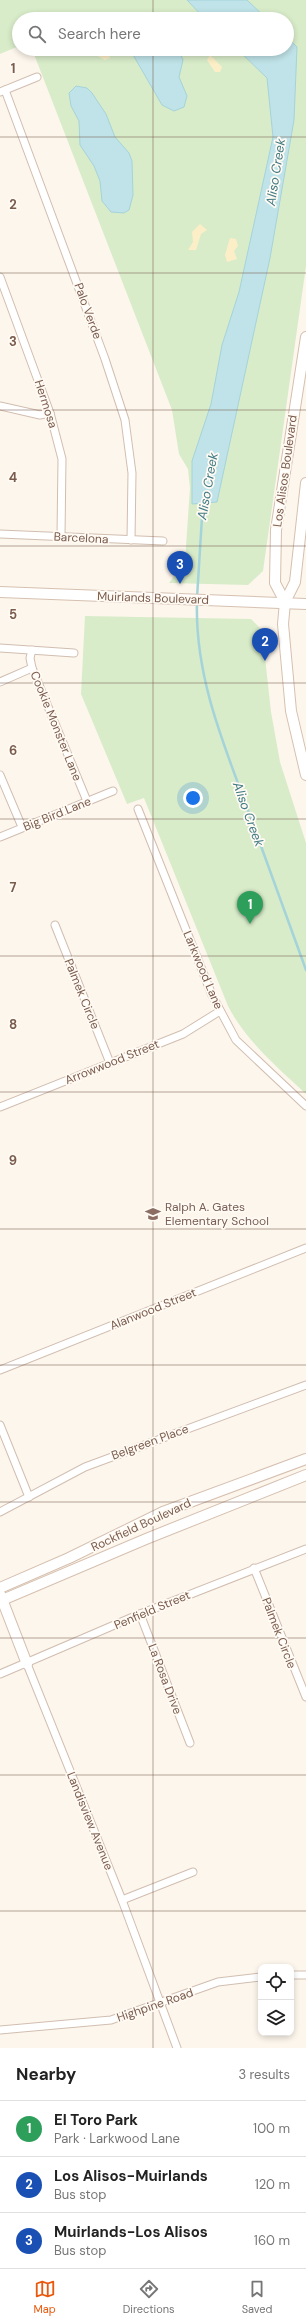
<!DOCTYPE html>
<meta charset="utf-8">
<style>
body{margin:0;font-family:"DM Sans",sans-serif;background:#f2f2f2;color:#222}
.controls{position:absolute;right:12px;bottom:12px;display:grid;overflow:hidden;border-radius:8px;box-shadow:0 2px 6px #0003}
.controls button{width:36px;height:36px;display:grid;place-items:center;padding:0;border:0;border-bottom:1px solid #e0e0e0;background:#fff;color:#222;font:20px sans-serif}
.you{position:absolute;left:193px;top:798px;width:14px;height:14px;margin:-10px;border:3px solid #fff;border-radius:50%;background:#1a73e8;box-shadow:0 0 0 6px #1a73e833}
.badge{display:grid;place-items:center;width:26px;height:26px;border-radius:50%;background:#ea580c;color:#fff;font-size:13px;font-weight:700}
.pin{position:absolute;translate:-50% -33px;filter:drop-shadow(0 1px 2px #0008)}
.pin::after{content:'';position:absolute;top:21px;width:14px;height:12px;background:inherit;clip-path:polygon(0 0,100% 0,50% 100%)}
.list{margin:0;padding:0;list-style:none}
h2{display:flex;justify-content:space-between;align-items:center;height:52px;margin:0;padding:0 16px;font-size:17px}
h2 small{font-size:13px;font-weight:400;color:#767676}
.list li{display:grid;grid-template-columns:26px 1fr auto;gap:12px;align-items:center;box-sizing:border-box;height:56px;padding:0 16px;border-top:1px solid #e0e0e0}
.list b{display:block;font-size:15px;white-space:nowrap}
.list p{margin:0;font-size:13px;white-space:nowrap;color:#767676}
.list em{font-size:13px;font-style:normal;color:#767676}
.icon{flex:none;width:22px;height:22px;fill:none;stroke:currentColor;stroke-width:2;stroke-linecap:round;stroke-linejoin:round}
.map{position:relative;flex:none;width:306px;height:2048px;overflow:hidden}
.search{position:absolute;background:#fff;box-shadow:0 2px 6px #0003;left:12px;right:12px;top:12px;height:44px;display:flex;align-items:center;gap:10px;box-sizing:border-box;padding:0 14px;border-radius:22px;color:#767676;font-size:15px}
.sheet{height:220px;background:#fff}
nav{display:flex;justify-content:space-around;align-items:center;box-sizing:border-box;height:56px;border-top:1px solid #e0e0e0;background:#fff;font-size:11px;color:#767676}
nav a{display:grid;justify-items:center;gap:2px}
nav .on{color:#ea580c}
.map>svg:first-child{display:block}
.green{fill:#d8ecc9}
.sand{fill:#fcefc7}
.water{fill:#bfe3e8;stroke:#a5d3da}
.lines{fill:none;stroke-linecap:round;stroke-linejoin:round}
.stream{stroke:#a5d3da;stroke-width:2.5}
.street-casing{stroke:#d1beb0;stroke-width:9}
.secondary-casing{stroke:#d6c0b0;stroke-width:12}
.street{stroke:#fff;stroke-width:7}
.secondary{stroke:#fff;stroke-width:10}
.grid{fill:none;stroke:#7a5c4d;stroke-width:1;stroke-opacity:0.55}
.labels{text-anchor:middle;stroke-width:3.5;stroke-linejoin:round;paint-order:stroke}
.street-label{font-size:12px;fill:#7a5c4d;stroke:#fffaf3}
.education-label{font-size:12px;fill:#785e54;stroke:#fffaf3;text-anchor:start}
.water-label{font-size:13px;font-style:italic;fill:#437c86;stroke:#fffaf3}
.grid-label{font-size:13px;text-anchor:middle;font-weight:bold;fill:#7a5c4d;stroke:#fffaf3;stroke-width:3.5;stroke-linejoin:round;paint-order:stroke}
</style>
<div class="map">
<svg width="306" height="2048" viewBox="0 0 306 2048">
<rect width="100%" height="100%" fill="#fdf6ec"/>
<g class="green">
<polygon points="0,0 306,0 306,266 263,571 248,585 169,583 185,561 190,488 188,469 179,454 172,410 32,49 287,49 287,19 19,19 19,46 0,54"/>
<path d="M85,616L251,619L262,630L271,712L280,762L306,843V1094C277,1067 246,1041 228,1006L144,798L127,804L81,694Z"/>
</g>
<g class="sand">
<polygon points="82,49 98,49 109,54 110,58 105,60 94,54 81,54"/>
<polygon points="210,55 222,67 220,72 215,72 207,60"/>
<polygon points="200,224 207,230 201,234 196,250 188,250 193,242 192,232"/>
<polygon points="230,238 236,239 238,246 234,251 237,259 227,262 225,255"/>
</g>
<g class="water">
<polygon points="187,0 247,0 267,19 205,19"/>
<polygon points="287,37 297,47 294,120 270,258 217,502 192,504 192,461 211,404 222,345 239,292 273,137 267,78 237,49 287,49"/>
<polygon points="134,49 175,50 180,53 183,60 179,77 187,96 184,107 174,111 162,105 132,53"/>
<polygon points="76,86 87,88 92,93 106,114 115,137 129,153 132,161 133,195 129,210 124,213 111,212 102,201 100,181 94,166 80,145 79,121 71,106 69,93"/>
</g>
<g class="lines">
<g class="stream">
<polyline points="197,598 203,501"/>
<path d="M197,603C195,673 221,738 245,802C265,858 286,914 306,970"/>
</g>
<g class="street-casing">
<g id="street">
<polyline points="5,90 105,359 125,420 132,473 131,540"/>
<polyline points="0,92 37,77"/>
<polyline points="0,277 50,413 62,459 61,536"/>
<polyline points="0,406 40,415 50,413"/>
<polyline points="0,534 163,541"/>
<polyline points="0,648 74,653"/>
<polyline points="32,650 30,658 32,668 87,801"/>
<polyline points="0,682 32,668"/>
<polyline points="0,775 22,827"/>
<polyline points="138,809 212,995 236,1040 306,1106"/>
<polyline points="0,837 113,791"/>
<polyline points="55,925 110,1063"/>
<polyline points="0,1107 183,1034 220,1011"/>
<polyline points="0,1370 306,1248"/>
<polyline points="0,1425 29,1497"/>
<polyline points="0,1512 85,1467 306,1385"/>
<polyline points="254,1568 306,1697"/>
<polyline points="140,1614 190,1743"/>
<polyline points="27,1664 122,1900 177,2048"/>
<polyline points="0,1674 140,1614 306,1549"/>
<polyline points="122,1900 193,1872"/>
<polyline points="291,1975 306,1975"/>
<polyline points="0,2030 111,2020 218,1982 261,1977"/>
</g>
</g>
<g class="secondary-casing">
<g id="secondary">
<polyline points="306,483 295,582 285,602 283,624 291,711 306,775"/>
<polyline points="0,592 306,604"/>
<polyline points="285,602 275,583 276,530 306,337"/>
<polyline points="0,1588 69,1558 163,1512 306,1459"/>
<polyline points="0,1594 27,1664"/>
<polyline points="0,1601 146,1539 306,1475"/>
</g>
</g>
<use href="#street" class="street"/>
<use href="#secondary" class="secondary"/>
</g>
<path class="grid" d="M153,0V19M153,49V2048M0,137H306M0,273H306M0,410H306M0,546H306M0,683H306M0,819H306M0,956H306M0,1092H306M0,1229H306M0,1365H306M0,1502H306M0,1638H306M0,1775H306M0,1911H306"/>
<defs>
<g id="school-bare" transform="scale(1.2)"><path d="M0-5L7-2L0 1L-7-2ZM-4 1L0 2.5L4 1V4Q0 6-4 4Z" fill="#8d6e63" stroke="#fffaf3" stroke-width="2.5" paint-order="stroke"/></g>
</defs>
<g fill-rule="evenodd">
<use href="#school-bare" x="153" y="1214"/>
</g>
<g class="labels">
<g class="street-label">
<text transform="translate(88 311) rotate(70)" y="4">Palo Verde</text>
<text transform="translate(46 404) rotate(72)" y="4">Hermosa</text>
<text transform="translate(285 471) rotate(-82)" y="4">Los Alisos Boulevard</text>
<text transform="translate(81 538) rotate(3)" y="4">Barcelona</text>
<text transform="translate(153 598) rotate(2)" y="4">Muirlands Boulevard</text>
<text transform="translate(56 726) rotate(68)" y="4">Cookie Monster Lane</text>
<text transform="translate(57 814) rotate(-22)" y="4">Big Bird Lane</text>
<text transform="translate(203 970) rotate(67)" y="4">Larkwood Lane</text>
<text transform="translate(82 994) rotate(68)" y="4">Palmek Circle</text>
<text transform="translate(112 1062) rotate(-22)" y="4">Arrowwood Street</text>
<text transform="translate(153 1309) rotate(-22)" y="4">Alanwood Street</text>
<text transform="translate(150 1442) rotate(-20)" y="4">Belgreen Place</text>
<text transform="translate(141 1525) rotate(-25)" y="4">Rockfield Boulevard</text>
<text transform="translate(152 1610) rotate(-23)" y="4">Penfield Street</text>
<text transform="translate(279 1633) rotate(69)" y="4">Palmek Circle</text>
<text transform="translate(165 1679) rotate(69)" y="4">La Rosa Drive</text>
<text transform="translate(90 1821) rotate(68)" y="4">Landisview Avenue</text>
<text transform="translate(155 2005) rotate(-19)" y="4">Highpine Road</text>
</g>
<g class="education-label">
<text x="165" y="1211">Ralph A. Gates<tspan x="165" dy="14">Elementary School</tspan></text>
</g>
<g class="water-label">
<text transform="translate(275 172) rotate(-81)" y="5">Aliso Creek</text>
<text transform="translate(207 486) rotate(-80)" y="5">Aliso Creek</text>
<text transform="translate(249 814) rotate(70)" y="5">Aliso Creek</text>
</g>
</g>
<g class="grid-label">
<text x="13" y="73">1</text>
<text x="13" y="209">2</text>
<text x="13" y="346">3</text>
<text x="13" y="482">4</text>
<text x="13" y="619">5</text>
<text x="13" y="755">6</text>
<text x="13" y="892">7</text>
<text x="13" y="1029">8</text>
<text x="13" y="1165">9</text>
</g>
</svg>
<div class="controls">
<button><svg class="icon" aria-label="locate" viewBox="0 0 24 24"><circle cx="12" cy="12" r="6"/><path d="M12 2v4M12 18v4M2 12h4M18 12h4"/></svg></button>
<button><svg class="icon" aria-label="layers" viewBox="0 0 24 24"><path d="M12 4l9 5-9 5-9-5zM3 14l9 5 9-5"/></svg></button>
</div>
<div class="you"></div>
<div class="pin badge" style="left:250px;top:924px;background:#2e9e5b">1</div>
<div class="pin badge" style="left:265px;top:661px;background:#1a4fb4">2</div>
<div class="pin badge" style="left:180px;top:584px;background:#1a4fb4">3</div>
<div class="search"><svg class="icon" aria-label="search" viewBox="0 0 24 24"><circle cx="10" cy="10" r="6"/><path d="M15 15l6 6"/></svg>Search here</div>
</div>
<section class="sheet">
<h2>Nearby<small>3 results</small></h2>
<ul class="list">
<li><span class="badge" style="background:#2e9e5b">1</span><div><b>El Toro Park</b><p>Park · Larkwood Lane</p></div><em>100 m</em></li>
<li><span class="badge" style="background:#1a4fb4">2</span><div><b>Los Alisos-Muirlands</b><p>Bus stop</p></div><em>120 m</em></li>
<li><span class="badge" style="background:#1a4fb4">3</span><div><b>Muirlands-Los Alisos</b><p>Bus stop</p></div><em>160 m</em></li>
</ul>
</section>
<nav>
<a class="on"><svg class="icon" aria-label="map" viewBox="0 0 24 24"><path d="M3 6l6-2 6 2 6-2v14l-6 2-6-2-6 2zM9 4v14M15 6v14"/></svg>Map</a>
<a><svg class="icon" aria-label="directions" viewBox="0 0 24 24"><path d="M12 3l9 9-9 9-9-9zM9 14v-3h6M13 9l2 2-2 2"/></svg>Directions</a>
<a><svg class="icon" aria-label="saved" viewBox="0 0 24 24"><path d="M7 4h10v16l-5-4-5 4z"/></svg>Saved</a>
</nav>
